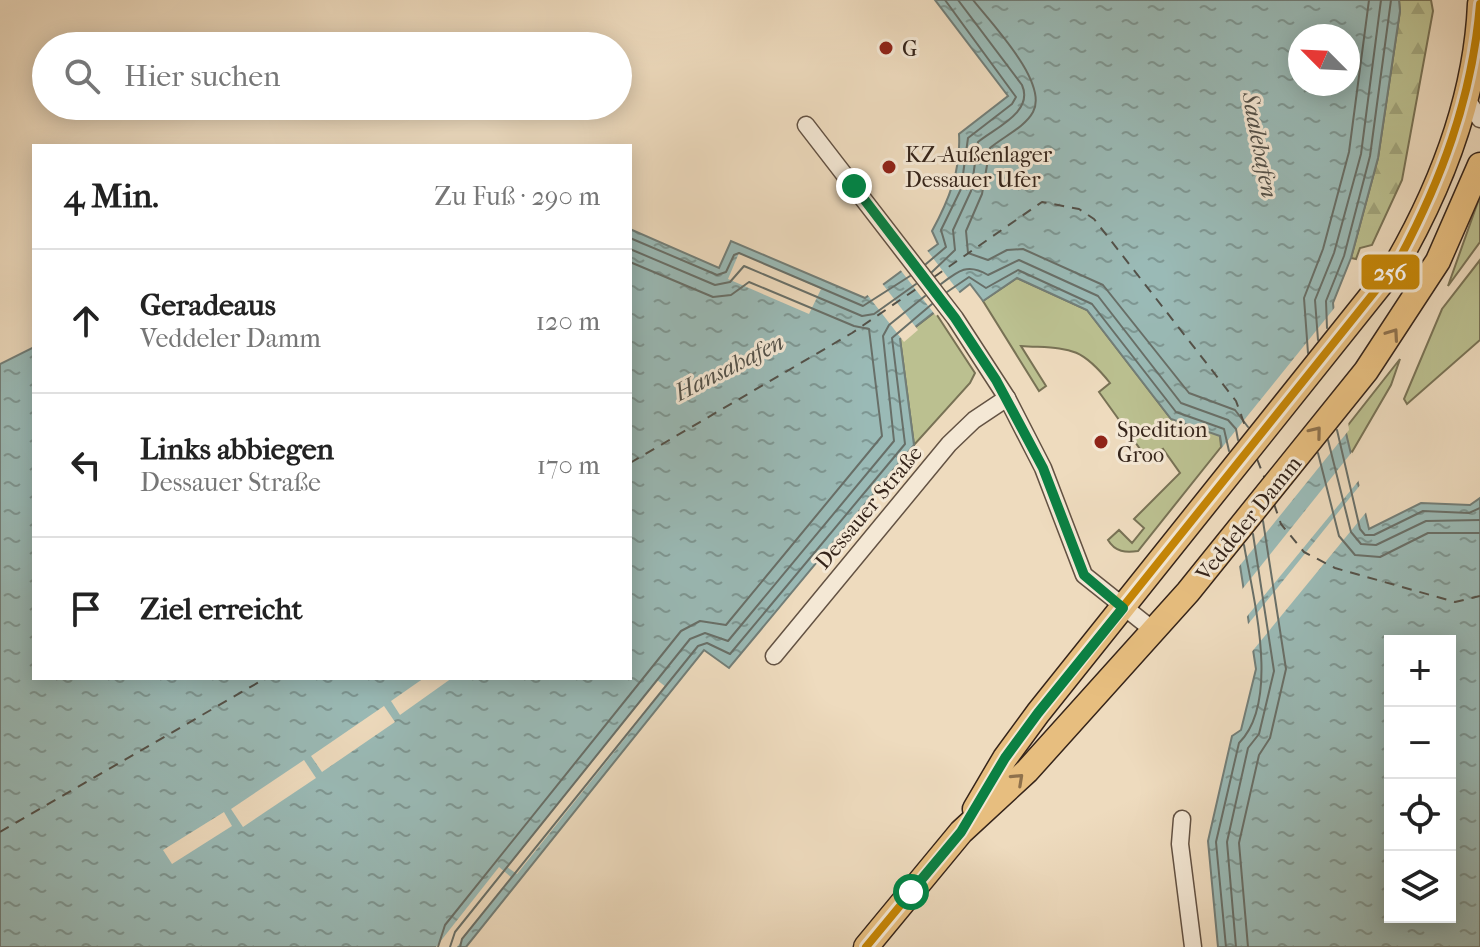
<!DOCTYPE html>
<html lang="de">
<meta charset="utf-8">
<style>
body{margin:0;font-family:"IM FELL French Canon",serif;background:#f6f6f6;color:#222}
.controls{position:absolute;right:24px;bottom:24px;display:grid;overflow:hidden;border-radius:0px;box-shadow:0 4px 20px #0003}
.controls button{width:72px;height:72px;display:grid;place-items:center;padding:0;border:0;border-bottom:2px solid #e0e0e0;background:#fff;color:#222;font:40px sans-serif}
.compass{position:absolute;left:1288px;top:24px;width:72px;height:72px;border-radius:50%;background:#fff;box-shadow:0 4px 20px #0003;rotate:294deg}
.stop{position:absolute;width:24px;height:24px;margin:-18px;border:6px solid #0b8043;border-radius:50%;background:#fff}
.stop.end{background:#0b8043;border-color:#fff;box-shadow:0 2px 8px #0008}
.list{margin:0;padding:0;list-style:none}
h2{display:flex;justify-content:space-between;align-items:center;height:104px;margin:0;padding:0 32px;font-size:34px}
h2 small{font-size:26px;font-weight:400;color:#767676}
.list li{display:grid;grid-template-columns:52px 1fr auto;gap:24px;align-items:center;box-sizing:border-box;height:144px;padding:0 32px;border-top:2px solid #e0e0e0}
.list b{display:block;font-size:30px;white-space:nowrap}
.list p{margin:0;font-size:26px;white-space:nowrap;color:#767676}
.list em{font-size:26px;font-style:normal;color:#767676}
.icon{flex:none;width:44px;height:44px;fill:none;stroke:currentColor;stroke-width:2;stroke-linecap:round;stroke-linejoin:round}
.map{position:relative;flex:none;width:1480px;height:947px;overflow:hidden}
.search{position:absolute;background:#fff;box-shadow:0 4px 20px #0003;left:32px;top:32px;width:600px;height:88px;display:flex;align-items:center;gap:20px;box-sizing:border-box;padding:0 28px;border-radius:44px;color:#767676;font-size:30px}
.panel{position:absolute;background:#fff;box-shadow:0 4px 20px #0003;left:32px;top:144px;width:600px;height:536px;border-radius:0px}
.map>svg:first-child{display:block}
.green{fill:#bbc090;stroke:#787255;stroke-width:2}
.forest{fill:url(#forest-firs);stroke:#787255;stroke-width:2}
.water{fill:url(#water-ripples);stroke:#727e78;stroke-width:2;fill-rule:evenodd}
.pier{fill:#eedbbe}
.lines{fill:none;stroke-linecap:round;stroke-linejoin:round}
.shore{stroke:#686f68;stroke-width:2}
.ferry{stroke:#535149;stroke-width:2;stroke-dasharray:10 8;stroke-linecap:butt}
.minor-casing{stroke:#635243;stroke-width:19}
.primary-casing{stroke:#35241a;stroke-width:27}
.minor{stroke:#f4e8d5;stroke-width:16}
.primary{stroke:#e7be7f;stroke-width:24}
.bus-1-casing{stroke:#f4e8d5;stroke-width:14}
.bus-1{stroke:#c68606;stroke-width:8}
.oneway{stroke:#8e714c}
.route{stroke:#0b8043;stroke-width:10}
.poi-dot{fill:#8f2418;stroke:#f4e8d5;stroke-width:3}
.labels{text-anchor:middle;stroke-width:6;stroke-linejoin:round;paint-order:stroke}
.poi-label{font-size:22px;fill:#35241a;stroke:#f4e8d5;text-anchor:start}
.street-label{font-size:22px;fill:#35241a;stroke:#f4e8d5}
.water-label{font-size:24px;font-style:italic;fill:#535149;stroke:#f4e8d5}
.line-badge{stroke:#f4e8d5;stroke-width:3}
.badge-label{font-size:22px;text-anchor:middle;font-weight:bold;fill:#fff}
</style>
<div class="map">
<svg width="1480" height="947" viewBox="0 0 1480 947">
<defs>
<pattern id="forest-firs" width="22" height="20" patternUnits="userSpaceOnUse" patternTransform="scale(2)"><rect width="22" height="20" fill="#bbc090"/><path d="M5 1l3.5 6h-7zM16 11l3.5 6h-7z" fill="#a1a57c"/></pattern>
<pattern id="water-ripples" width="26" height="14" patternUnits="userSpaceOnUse" patternTransform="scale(2)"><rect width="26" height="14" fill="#9abab6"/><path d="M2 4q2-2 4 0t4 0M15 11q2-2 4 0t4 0" fill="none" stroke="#7e9793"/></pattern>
</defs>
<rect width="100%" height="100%" fill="#eedbbe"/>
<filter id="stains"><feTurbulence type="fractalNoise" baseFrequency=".0025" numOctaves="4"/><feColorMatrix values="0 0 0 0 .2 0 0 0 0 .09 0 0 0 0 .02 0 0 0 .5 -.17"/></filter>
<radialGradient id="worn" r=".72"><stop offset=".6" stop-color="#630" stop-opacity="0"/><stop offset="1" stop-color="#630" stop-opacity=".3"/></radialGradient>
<g class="green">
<polygon points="1480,196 1480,242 1448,286"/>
<polygon points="1480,260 1480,340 1407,404 1404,399 1442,309"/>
<path d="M1017,278L1087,310L1171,419L1220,435L1221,447L1138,551C1126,553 1115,552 1108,540L1119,530L1132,543L1144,528L1134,519L1180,473L1163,449L1148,460L1099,392L1110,383C1079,344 1068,349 1021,346L1046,386L1039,391L983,301Z"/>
<polygon points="935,312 975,373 970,383 914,445 900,339"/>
<polygon points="1400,359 1391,385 1352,452 1349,451 1345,429"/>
</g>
<polygon class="forest" points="1399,0 1431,0 1433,11 1402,180 1372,245 1360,248 1356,259 1351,258 1378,158 1400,11"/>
<path class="water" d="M935,0H1399L1400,11L1378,158L1351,258L1333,303L1345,429L1369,529L1421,503L1470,505L1480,498V947H1218L1208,841L1232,736L1241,730L1256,669L1220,436L1171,419L1087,310L1017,278L983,301L970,284L900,339L914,445L729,668L704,650L466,947H0V364L34,347V678H630V229L719,268L731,241L865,298L938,244L932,231C949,200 961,170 959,134L1008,96ZM1300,36H1348V84H1300ZM1390,641H1450V917H1390Z"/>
<g class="pier">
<polygon points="926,249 962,296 936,316 899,268"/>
<polygon points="739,253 821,289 809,314 728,279"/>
<polygon points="881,282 918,330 904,342 866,293"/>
<polygon points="1336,306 1349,430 1237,569 1220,450"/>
<polygon points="1352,452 1360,479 1244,620 1240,592"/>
<polygon points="1361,484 1368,510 1250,654 1245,628"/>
<polygon points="424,678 452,678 400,715 391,701"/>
<polygon points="657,680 666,687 517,874 507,867"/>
<polygon points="384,706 395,722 322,772 311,756"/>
<polygon points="304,760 316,778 243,827 231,809"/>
<polygon points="224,812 232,826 172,864 163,850"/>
<polygon points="499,867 512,878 457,947 436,947"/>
</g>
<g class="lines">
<g class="shore">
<path d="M973,0C991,23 1049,83 1033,112C1025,127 1003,137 990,148L982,194L966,231L968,253L988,260L1007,250L1023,249L1103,285L1189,393L1235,410L1248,427"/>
<polyline points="630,238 717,275 726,272 734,255 739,253 863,306 910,276"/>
<polyline points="630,249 715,285 730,282 744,266 862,316 874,314 916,284"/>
<polyline points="926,264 946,247 941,230 961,189 968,138 1012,104 1016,97 945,0"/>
<path d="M932,272L955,250L953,230L971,191L978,142C995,128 1034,112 1022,85L958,0"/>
<path d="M941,284C959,270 968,263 988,275L1019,260L1098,296L1181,403L1228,420L1236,429L1238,440"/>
<polyline points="947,292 969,277 986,288 1018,270 1092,304 1176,412 1224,429 1229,451"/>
<polyline points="1327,328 1326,301 1344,256 1370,156 1391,0"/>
<polyline points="1318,340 1315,300 1334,253 1361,154 1381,0"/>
<polyline points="1308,353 1304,298 1323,249 1349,152 1369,0"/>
<polyline points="1337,430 1360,529 1365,535 1374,535 1423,511 1469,513 1480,508"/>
<polyline points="1328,440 1351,532 1361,544 1376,545 1426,521 1480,520"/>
<polyline points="1318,453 1339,536 1355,555 1380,557 1428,533 1480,533"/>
<polyline points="438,947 445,925 681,631 700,621 726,625 882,436 869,329 854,326 749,282 731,295 713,297 630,262"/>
<polyline points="450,947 455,932 690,639 705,633 728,641 894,441 883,336 889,325 925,296"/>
<polyline points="460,947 462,939 698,646 707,643 730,654 905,444 892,338 932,304"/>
<path d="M1226,947L1216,842L1239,743C1281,701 1253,597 1244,545"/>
<polyline points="1236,947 1227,842 1248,748 1259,734 1274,671 1253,534"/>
<polyline points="1248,947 1239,843 1259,755 1270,738 1286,669 1263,521"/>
</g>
<g class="ferry">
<polyline points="934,277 1042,202 1079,209 1094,219 1236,401 1248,434"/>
<polyline points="1257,459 1265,479"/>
<polyline points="630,463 852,333 922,285"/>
<polyline points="1274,504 1281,524 1304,552 1335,568 1455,602 1480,596"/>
<polyline points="0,832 266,678"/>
</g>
<g class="minor-casing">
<g id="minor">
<polyline points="1466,98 1480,119"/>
<polyline points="806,125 955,318 1007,398 1043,468 1084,575 1153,630"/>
<polyline points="774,656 949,444 974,420 1007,398"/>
<polyline points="1182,819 1180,844 1193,947"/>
</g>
</g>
<g class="primary-casing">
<g id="primary">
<path d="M975,809L1005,758L1038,713L1396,265C1442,185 1476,97 1480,4"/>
<polyline points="866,947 961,832 1027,771 1188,592 1366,371 1438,261 1480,165"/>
</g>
</g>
<use href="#minor" class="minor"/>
<use href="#primary" class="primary"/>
<g class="bus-1-casing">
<path id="bus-1" d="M866,947L961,832L1005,758L1038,713L1396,265C1441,182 1472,99 1480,4"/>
</g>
<use href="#bus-1" class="bus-1"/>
</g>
<defs><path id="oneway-chevron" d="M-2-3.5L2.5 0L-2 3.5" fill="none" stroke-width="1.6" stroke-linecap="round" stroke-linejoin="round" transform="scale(2)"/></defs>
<g class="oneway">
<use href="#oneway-chevron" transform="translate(1393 334) rotate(-55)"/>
<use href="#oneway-chevron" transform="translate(1316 432) rotate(-51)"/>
<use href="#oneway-chevron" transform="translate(1018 779) rotate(-43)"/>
</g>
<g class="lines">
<polyline class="route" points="854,186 955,318 996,380 1043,468 1084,575 1123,608 1038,713 1005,758 961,832 911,892"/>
</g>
<g class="poi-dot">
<circle cx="886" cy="48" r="8"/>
<circle cx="889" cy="167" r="8"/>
<circle cx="1101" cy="442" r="8"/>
</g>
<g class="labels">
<g class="poi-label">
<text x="902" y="56">G</text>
<text x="905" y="162">KZ-Außenlager<tspan x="905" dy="25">Dessauer Ufer</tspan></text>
<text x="1117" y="437">Spedition<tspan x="1117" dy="25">Groo</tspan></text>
</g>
<g class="street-label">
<text transform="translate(868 507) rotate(-50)" y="8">Dessauer Straße</text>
<text transform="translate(1248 518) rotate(-51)" y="8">Veddeler Damm</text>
</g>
<g class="water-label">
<text transform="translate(1260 145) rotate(79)" y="8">Saalehafen</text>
<text transform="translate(729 367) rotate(-27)" y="8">Hansahafen</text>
</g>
</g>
<rect class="line-badge" x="1360" y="253" width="61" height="38" rx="8" fill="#c68606"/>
<g class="badge-label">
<text x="1390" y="280">256</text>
</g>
<rect width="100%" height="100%" filter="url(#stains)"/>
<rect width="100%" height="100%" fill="url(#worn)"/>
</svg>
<div class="controls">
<button>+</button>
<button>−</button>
<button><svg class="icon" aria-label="locate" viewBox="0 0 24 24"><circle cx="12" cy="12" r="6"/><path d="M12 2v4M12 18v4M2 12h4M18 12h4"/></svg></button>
<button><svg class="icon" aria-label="layers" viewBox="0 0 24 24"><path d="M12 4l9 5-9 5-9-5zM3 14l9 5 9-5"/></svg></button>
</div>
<svg class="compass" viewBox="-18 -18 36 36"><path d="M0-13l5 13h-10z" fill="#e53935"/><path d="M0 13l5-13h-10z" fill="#767676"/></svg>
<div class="stop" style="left:911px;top:892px"></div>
<div class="stop end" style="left:854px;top:186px"></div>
<div class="search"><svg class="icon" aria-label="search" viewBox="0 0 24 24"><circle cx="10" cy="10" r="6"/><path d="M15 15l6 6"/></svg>Hier suchen</div>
<section class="panel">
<h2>4 Min.<small>Zu Fuß · 290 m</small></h2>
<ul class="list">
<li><svg class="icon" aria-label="ahead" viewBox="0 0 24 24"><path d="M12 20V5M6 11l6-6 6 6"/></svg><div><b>Geradeaus</b><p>Veddeler Damm</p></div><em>120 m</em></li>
<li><svg class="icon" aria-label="left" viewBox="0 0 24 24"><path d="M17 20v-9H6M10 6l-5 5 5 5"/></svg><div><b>Links abbiegen</b><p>Dessauer Straße</p></div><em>170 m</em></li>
<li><svg class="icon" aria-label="arrive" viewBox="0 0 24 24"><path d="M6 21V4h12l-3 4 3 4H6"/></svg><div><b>Ziel erreicht</b></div></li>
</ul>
</section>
</div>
